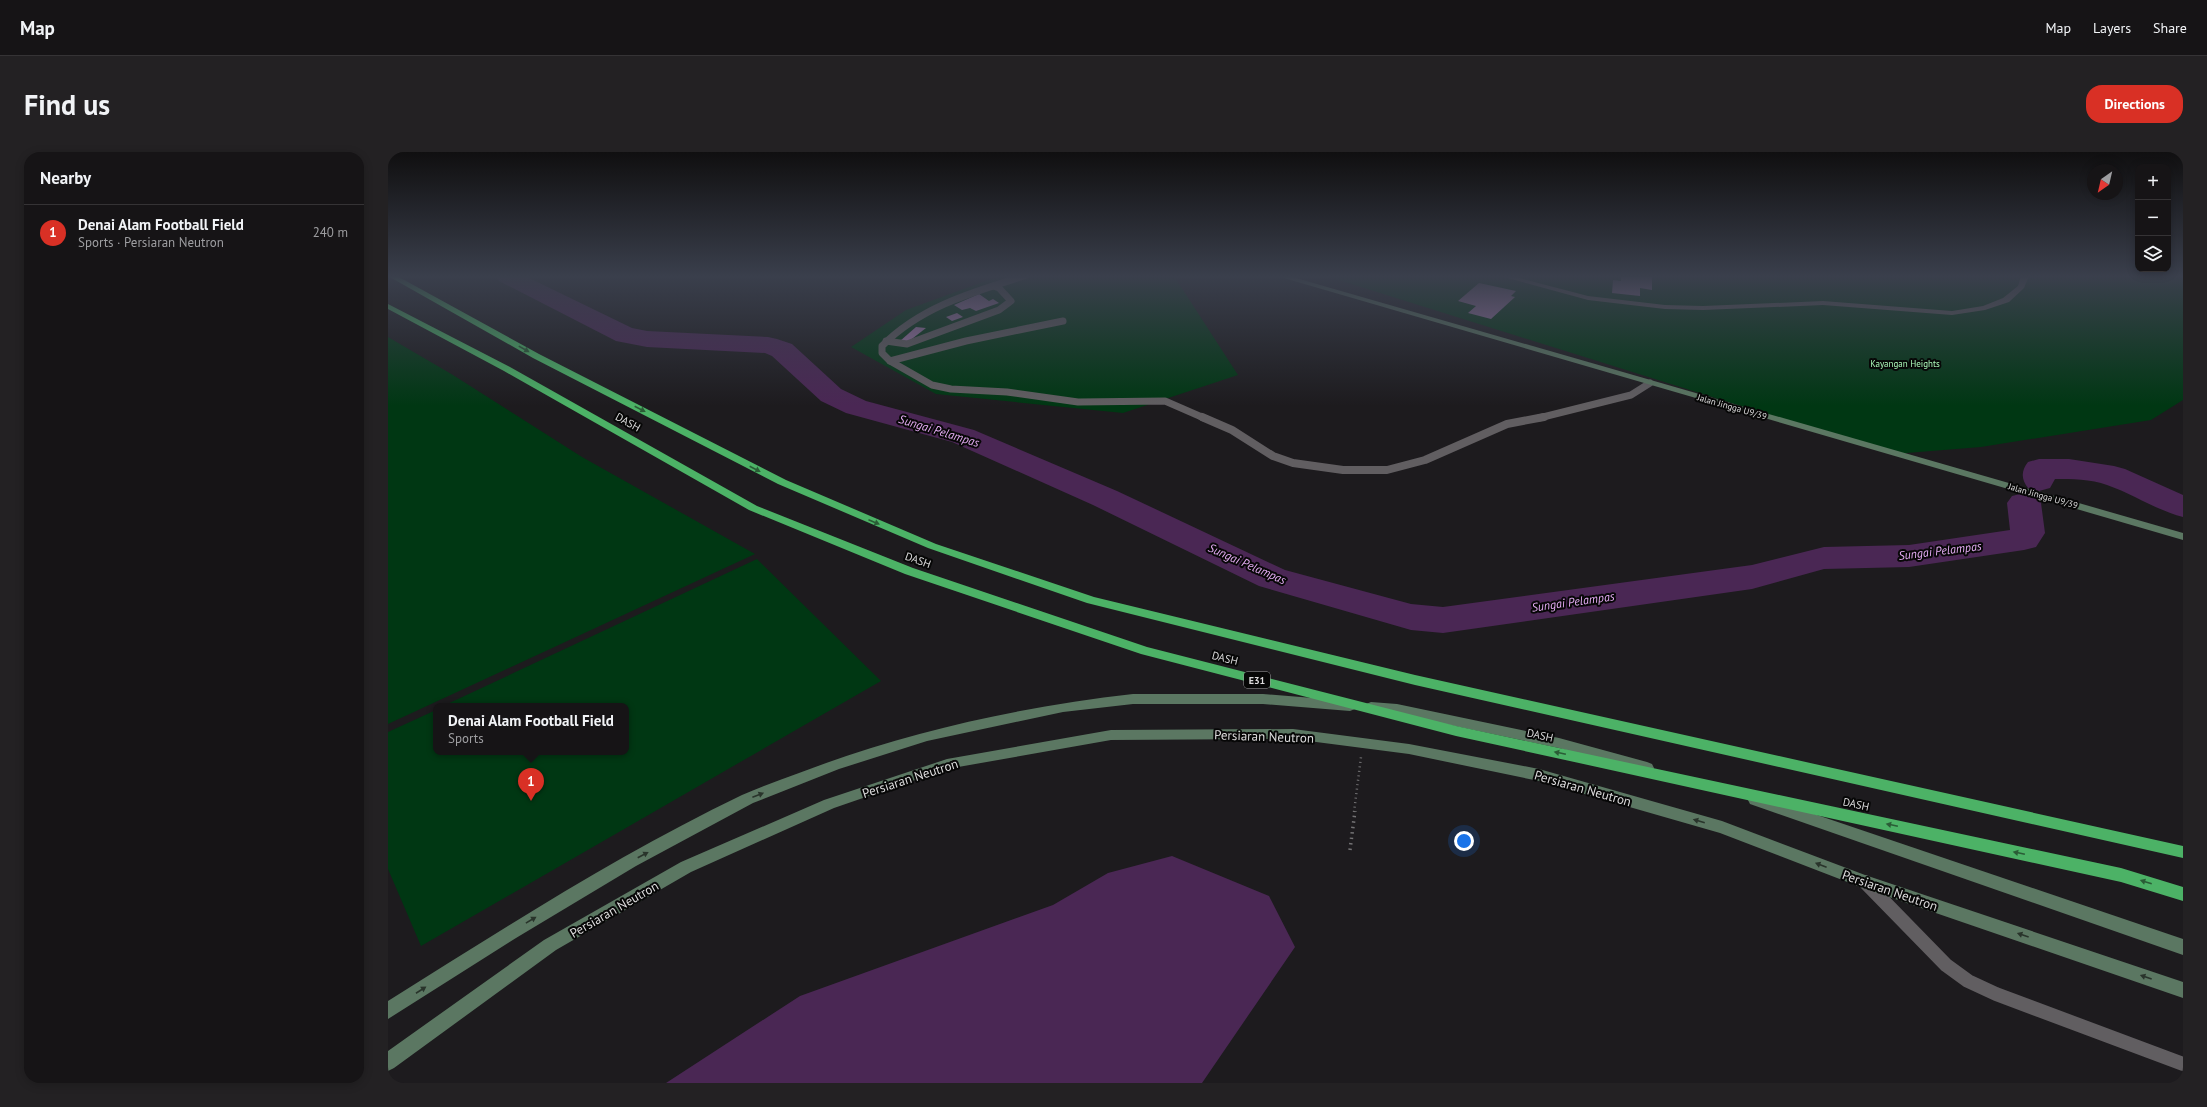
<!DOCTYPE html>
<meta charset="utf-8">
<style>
body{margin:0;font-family:"PT Sans",sans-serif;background:#232123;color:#f1f3f6}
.controls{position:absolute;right:12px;top:12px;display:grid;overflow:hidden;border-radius:8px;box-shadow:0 2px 10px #0003}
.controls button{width:36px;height:36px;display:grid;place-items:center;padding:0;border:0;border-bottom:1px solid #353335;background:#161416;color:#f1f3f6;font:20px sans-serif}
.compass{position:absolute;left:1699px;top:12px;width:36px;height:36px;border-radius:50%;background:#161416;box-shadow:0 2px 10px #0003;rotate:214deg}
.you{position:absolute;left:1076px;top:689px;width:14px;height:14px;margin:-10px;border:3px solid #fff;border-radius:50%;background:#1a73e8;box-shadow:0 0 0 6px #1a73e833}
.badge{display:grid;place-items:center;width:26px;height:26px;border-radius:50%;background:#d93025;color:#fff;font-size:13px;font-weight:700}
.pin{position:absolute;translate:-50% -33px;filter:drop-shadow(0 1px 2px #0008)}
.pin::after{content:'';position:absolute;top:21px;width:14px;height:12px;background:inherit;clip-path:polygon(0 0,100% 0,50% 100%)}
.popup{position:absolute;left:45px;top:551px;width:196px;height:52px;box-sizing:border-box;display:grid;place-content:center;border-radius:8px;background:#161416;filter:drop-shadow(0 1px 3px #0005);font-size:13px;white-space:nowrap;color:#9e9ea1}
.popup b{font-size:15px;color:#f1f3f6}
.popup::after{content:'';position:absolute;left:50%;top:100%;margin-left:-8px;border:8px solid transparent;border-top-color:#161416}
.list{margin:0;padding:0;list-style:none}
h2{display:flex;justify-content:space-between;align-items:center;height:52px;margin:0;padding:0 16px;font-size:17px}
h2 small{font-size:13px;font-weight:400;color:#9e9ea1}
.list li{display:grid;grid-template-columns:26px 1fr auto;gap:12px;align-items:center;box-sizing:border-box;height:56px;padding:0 16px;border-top:1px solid #353335}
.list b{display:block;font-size:15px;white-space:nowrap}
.list p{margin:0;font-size:13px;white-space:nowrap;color:#9e9ea1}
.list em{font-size:13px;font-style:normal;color:#9e9ea1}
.icon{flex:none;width:22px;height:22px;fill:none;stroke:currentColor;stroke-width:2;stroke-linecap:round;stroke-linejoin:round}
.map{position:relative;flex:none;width:1795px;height:931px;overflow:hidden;border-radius:16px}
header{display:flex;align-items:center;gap:24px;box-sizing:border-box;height:56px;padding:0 20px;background:#161416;border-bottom:1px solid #353335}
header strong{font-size:19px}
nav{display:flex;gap:22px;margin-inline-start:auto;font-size:14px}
.intro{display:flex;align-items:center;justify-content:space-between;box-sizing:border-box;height:96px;padding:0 24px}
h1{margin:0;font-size:28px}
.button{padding:10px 18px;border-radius:16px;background:#d93025;color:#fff;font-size:14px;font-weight:700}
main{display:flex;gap:24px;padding:0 24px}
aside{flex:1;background:#161416;border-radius:16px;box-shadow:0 2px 10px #0003}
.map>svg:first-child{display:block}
.green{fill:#003713}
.water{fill:#4a2754}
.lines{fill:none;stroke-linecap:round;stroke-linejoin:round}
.river{fill:#4a2754;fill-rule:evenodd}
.building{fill:#9f78aa}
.path-far1{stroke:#737274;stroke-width:2.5;stroke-dasharray:1 3.5;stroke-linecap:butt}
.path{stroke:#737274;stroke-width:3.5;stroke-dasharray:1.5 4;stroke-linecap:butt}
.lane-far2{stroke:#615e61;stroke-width:7}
.lane-far1{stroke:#615e61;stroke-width:8}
.lane{stroke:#615e61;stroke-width:14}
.street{fill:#615e61;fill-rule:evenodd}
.secondary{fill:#5b7762;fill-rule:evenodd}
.highway{fill:#4cb266;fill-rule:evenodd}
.oneway{fill:#2a5c36}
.oneway2{fill:#29342b}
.labels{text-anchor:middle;stroke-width:4;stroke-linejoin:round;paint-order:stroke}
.far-park-label{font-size:9px;fill:#abf9b9;stroke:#070707}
.far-street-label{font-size:9px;fill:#dddcdd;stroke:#070707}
.shield{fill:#070707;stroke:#9d9c9d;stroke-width:1}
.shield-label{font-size:10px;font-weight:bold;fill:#dddcdd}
.street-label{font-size:11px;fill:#dddcdd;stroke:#070707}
.water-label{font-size:12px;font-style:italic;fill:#e6adf5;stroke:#070707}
.near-street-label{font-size:13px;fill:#dddcdd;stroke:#070707}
</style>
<header>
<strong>Map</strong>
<nav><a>Map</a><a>Layers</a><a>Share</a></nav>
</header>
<div class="intro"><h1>Find us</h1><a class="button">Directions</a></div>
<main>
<aside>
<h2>Nearby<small></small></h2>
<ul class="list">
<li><span class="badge">1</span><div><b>Denai Alam Football Field</b><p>Sports · Persiaran Neutron</p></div><em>240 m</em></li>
</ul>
</aside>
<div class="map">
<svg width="1795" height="931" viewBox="0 0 1795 931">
<rect width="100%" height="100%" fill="#1d1b1e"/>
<g class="green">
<polygon points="611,124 786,124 850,223 735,261 548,242 463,195 518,158"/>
<polygon points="938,124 1795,124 1795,248 1763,268 1593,295 1506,302"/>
<polygon points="0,185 65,223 194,305 367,402 0,572"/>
<polygon points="369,407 493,529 33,794 0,717 0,580 48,558 48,600 238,600 238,554 55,554"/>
</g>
<polygon class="water" points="784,704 881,744 907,795 814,931 278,931 412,844 665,753 720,721"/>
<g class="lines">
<g class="river">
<polygon points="107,124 137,124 244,176 259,179 380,185 389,187 404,192 453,237 478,249 586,278 729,339 897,418 1023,452 1055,455 1364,413 1436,395 1521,393 1622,378 1619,351 1624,344 1636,341 1648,344 1653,351 1657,381 1648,395 1636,398 1521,415 1436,417 1364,437 1055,481 1023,478 871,434 705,353 564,290 458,261 433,249 384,204 377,201 259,195 228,189 111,129"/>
<path d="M1651,307H1681L1726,314L1737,317L1795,343V365C1768,358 1745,342 1719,333C1703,327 1683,327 1667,327L1662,336L1651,339L1640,336C1633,327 1633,319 1640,310Z"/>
</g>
</g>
<g class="building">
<polygon points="1233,124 1264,124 1264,138 1252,136 1252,144 1224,141 1225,128 1233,129"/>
<polygon points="1091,131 1128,139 1123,144 1127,145 1103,167 1080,161 1088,154 1070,149"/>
<polygon points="591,142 601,149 605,147 611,151 588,159 582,156 574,158 566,153"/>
<polygon points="569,161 575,165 564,169 558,165"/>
<polygon points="528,175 538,176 520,190 512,189"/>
</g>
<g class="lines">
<polyline class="path-far1" points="966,660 973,605"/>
<polyline class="path" points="962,698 967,659"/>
<g class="lane-far2">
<path d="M636,124C585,140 532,155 494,194V201L502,209L544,233L563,237L619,240L690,250L777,249L816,266"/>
<polyline points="498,189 519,192 611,158 623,149 611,136 606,134"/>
<polyline points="502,209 578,189 675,169"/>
<polyline points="1151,266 1243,243 1262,231"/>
</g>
<polyline class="lane-far1" points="814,265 844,278 885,304 905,311 955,318 999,318 1037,308 1119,272 1156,265"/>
<polyline class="lane" points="1477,730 1558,813 1580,829 1608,842 1795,912"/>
<polygon class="street" points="1112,124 1124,124 1200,144 1277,153 1315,154 1435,149 1564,159 1595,154 1615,146 1630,134 1633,124 1641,124 1636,136 1621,150 1597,158 1564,163 1435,153 1315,158 1277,157 1200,148"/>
<g class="secondary">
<polygon points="889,124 901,124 1795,381 1795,388"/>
<path d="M745,542H875L962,549L967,551L969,554L967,557L962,559L875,552H745L675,560L539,589L451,617L365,651L248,714L128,786L0,867V849C115,777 231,702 354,643C372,635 392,628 411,621C518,580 631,555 745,542Z"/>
<polygon points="983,550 1009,552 1171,586 1259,610 1264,612 1266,616 1264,620 1259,622 1171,596 1009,562 978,558 976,555 978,552"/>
<polygon points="905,577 1021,592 1151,617 1334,669 1477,723 1795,830 1795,846 1475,736 1332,681 1151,629 1021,602 905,587 723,588 559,617 446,656 303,720 168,798 6,916 0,919 0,899 156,788 293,710 436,648 559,607 723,578"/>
<polygon points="1367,642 1795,787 1795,803 1362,652 1360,648 1362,644"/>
</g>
<g class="highway">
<polygon points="0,124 9,124 151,202 398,328 548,392 706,445 1027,523 1795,694 1795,706 1027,533 699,451 540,396 390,332 145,206"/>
<polygon points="0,152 122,215 369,354 525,416 759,495 1068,574 1733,716 1795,735 1795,749 1733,730 1068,584 753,502 517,422 361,358 116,219 0,157"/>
</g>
</g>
<defs><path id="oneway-solid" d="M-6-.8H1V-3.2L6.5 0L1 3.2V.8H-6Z"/></defs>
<g class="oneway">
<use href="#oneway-solid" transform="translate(136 197) rotate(29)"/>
<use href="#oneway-solid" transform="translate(252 257) rotate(27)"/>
<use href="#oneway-solid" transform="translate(367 317) rotate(27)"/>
<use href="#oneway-solid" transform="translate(486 370) rotate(23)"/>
<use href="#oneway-solid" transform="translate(1172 601) rotate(-168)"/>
<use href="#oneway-solid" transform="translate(1504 673) rotate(-168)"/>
<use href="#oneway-solid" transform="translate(1631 701) rotate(-168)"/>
<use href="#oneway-solid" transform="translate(1758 730) rotate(-163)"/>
</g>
<g class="oneway2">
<use href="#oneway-solid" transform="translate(370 643) rotate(-21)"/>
<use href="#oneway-solid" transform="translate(1311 669) rotate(-164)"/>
<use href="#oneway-solid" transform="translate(255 703) rotate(-28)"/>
<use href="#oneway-solid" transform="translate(1433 713) rotate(-159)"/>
<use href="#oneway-solid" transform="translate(143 768) rotate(-31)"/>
<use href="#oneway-solid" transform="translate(1635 783) rotate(-161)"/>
<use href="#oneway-solid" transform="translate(1758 825) rotate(-161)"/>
<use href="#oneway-solid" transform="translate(33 838) rotate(-33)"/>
</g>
<linearGradient id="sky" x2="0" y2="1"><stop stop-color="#100f10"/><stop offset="0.49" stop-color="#3a3f4c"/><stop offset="1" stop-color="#3a3f4c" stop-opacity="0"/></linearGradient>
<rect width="1795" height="254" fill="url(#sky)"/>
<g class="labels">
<g class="far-park-label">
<text x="1517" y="215">Kayangan Heights</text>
</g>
<g class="far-street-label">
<text transform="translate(1344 255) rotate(16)" y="3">Jalan Jingga U9/39</text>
<text transform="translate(1655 344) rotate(16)" y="3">Jalan Jingga U9/39</text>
</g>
<rect class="shield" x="856" y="520" width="26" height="16" rx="3"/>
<g class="shield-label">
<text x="869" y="532">E31</text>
</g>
<g class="street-label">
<text transform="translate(240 270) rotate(29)" y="4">DASH</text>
<text transform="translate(530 408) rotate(20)" y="4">DASH</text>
<text transform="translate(837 506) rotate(14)" y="4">DASH</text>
<text transform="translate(1152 583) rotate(12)" y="4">DASH</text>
<text transform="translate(1468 652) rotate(12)" y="4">DASH</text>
</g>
<g class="water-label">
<text transform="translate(551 279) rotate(17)" y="4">Sungai Pelampas</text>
<text transform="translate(1552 399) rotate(-7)" y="4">Sungai Pelampas</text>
<text transform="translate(859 412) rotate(24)" y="4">Sungai Pelampas</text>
<text transform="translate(1185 450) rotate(-8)" y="4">Sungai Pelampas</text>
</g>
<g class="near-street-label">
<text transform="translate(876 584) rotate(2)" y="5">Persiaran Neutron</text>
<text transform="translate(522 626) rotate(-18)" y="5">Persiaran Neutron</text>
<text transform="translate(1195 636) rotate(16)" y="5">Persiaran Neutron</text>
<text transform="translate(1502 738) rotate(19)" y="5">Persiaran Neutron</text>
<text transform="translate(226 757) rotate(-30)" y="5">Persiaran Neutron</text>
</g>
</g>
</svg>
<div class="controls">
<button>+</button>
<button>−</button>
<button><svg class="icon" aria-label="layers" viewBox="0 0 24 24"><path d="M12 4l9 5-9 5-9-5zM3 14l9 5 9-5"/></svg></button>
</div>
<svg class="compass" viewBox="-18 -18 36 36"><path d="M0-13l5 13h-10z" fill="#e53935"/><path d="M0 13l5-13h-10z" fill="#9e9ea1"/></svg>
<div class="you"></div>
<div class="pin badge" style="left:143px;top:649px">1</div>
<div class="popup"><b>Denai Alam Football Field</b>Sports</div>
</div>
</main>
